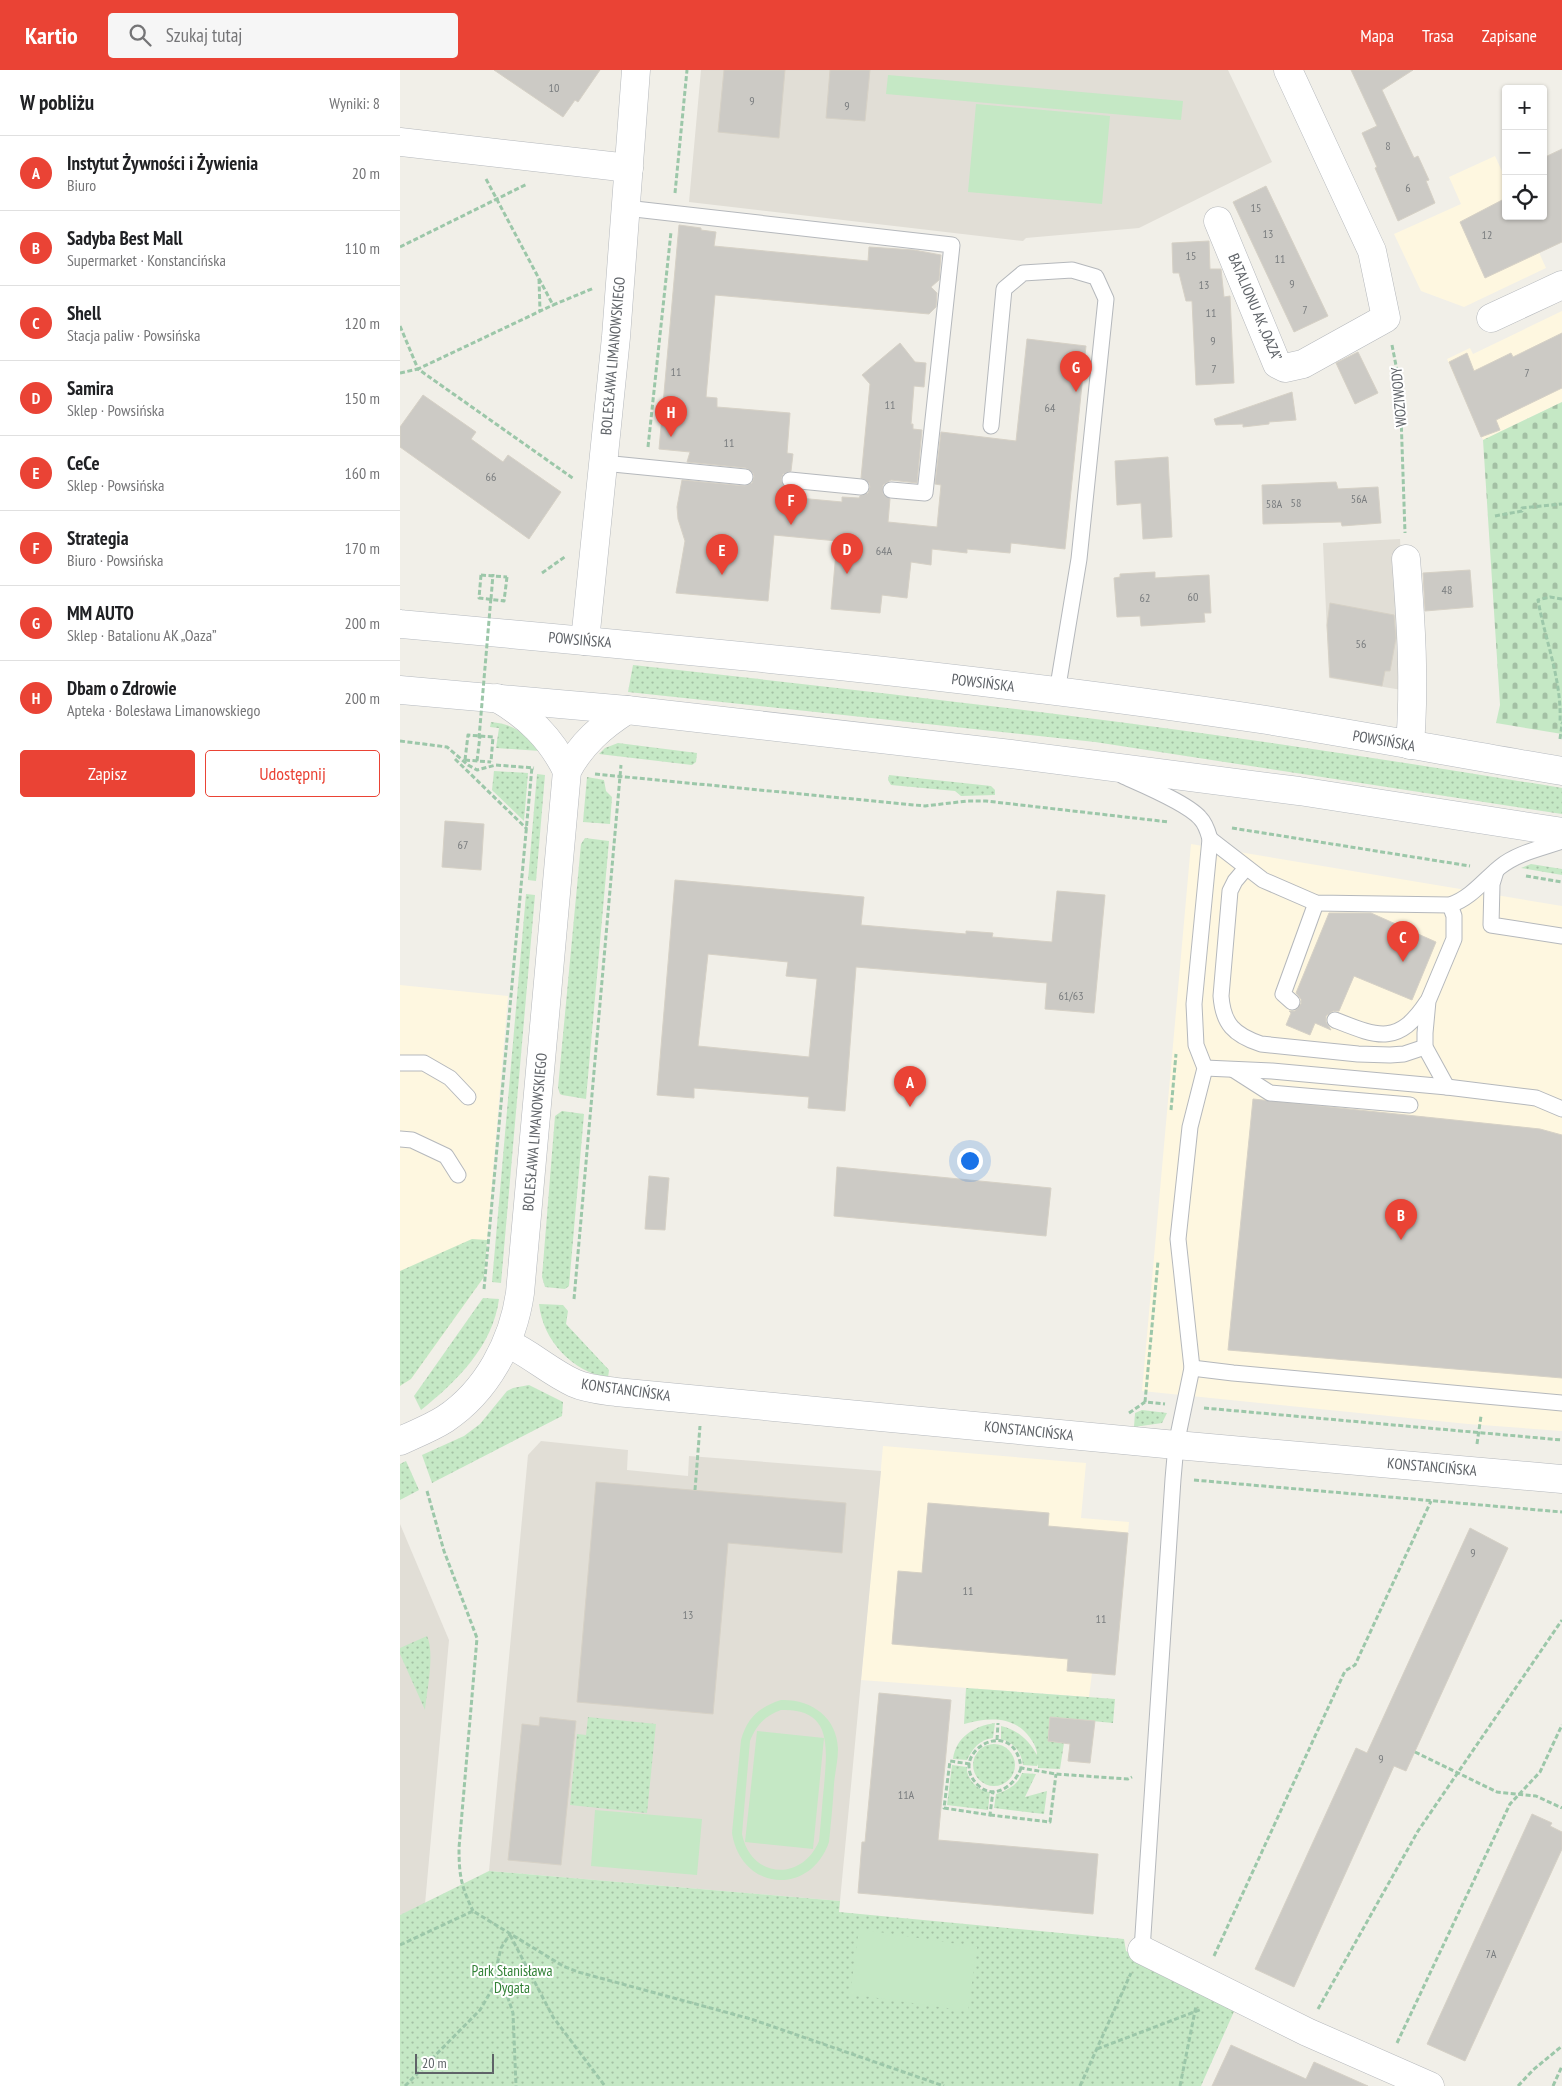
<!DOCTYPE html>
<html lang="pl">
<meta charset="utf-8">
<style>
body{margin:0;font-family:"PT Sans Narrow",sans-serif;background:#f6f6f6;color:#202124}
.controls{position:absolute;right:15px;top:15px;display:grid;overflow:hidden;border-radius:5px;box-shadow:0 1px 4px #0004}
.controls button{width:45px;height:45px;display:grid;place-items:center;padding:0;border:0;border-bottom:1px solid #e0e0e0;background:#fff;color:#202124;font:25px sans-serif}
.scale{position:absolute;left:15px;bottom:12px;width:79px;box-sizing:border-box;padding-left:5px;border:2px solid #5f6368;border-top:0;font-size:14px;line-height:18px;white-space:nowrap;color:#5f6368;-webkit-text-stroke:4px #fff;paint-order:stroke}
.you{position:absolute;left:569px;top:1090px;width:18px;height:18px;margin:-12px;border:4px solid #fff;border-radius:50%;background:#1a73e8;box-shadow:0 0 0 8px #1a73e833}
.badge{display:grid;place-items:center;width:32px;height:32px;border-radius:50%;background:#ea4335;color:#fff;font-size:16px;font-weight:700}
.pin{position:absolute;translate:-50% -41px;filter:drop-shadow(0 1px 2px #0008)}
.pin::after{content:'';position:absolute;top:26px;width:18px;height:15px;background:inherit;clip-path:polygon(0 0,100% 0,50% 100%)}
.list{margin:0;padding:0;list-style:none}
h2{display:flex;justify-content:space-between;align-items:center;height:65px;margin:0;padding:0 20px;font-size:21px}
h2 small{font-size:16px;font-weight:400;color:#757577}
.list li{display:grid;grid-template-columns:32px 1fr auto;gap:15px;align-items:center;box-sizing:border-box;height:75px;padding:0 20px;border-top:1px solid #e0e0e0}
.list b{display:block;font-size:19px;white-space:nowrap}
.list p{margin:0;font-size:16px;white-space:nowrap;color:#757577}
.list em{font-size:16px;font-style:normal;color:#757577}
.actions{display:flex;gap:10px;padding:15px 20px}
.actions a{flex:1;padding:11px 0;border:1px solid #ea4335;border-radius:5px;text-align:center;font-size:18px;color:#ea4335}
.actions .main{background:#ea4335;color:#fff}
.icon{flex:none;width:28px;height:28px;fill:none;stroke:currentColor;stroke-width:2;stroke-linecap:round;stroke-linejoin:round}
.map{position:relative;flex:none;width:1162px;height:2016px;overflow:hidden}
header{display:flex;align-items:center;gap:30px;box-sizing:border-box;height:70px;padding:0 25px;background:#ea4335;color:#fff}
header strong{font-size:24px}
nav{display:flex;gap:28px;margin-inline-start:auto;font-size:18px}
.search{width:350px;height:45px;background:#f6f6f6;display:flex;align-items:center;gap:12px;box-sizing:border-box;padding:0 18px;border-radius:5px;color:#757577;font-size:19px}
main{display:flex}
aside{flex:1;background:#fff}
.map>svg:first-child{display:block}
.commercial{fill:#fef7e0}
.education{fill:#e1ded6}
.grass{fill:url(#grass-dots)}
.cemetery{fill:url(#cemetery-stones)}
.pitch{fill:#c5e8c5;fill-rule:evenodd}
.building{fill:#cccac5;stroke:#d6d1c6;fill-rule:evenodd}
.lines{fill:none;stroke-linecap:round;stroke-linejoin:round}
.service-casing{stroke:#b5b8bc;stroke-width:17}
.minor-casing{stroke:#b5b8bc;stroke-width:29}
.secondary-casing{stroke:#b6babf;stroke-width:29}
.path{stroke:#9cc7a9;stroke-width:3;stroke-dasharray:5 2.5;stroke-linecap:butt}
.service{stroke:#fff;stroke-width:15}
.minor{stroke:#fff;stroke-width:28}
.secondary{stroke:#fff;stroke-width:28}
.path-bridge{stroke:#9cc7a9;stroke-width:3;stroke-dasharray:5 2.5;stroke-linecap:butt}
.labels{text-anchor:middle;stroke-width:4;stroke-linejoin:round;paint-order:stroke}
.number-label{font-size:12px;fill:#7a7d7f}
.street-label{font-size:15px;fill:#5f6368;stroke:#fff}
.park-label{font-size:15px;fill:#348238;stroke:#fff}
</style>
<header>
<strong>Kartio</strong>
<div class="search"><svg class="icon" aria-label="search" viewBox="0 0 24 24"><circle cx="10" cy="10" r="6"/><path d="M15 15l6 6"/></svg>Szukaj tutaj</div>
<nav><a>Mapa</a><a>Trasa</a><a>Zapisane</a></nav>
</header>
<main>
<aside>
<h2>W pobliżu<small>Wyniki: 8</small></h2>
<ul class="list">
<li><span class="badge">A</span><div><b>Instytut Żywności i Żywienia</b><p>Biuro</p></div><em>20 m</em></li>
<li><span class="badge">B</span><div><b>Sadyba Best Mall</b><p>Supermarket · Konstancińska</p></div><em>110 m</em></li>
<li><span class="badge">C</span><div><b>Shell</b><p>Stacja paliw · Powsińska</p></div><em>120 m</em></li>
<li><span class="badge">D</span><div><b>Samira</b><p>Sklep · Powsińska</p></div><em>150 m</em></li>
<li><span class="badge">E</span><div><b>CeCe</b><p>Sklep · Powsińska</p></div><em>160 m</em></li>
<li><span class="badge">F</span><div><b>Strategia</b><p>Biuro · Powsińska</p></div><em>170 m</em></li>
<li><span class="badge">G</span><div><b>MM AUTO</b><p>Sklep · Batalionu AK „Oaza”</p></div><em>200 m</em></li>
<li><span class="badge">H</span><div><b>Dbam o Zdrowie</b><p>Apteka · Bolesława Limanowskiego</p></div><em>200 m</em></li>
</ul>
<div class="actions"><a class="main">Zapisz</a><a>Udostępnij</a></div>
</aside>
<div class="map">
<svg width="1162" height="2016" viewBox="0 0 1162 2016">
<defs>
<pattern id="grass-dots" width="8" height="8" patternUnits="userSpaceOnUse" patternTransform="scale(1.25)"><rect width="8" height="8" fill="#c5e8c5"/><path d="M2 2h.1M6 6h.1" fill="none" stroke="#a3c0a4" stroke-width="1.8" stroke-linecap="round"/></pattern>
<pattern id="cemetery-stones" width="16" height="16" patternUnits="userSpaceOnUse" patternTransform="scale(1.25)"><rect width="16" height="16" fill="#c5e8c5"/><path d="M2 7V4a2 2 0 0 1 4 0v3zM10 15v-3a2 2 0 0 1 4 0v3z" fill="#a3c0a4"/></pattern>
</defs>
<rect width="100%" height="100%" fill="#f1efe8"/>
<g class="commercial">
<polygon points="1095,86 1106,110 1106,146 1137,178 1146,198 1064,237 1021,221 994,164 1061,134 1049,107"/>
<polygon points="1162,241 1162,332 1083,370 1047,289 1070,278 1073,284"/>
<polygon points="791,774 1162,836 1162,1361 1068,1354 742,1321"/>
<polygon points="0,915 108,926 84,1207 11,1309 0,1316"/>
<polygon points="483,1376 686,1393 681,1448 729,1452 715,1605 692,1603 689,1627 461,1610"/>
</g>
<g class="education">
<polygon points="301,0 828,0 872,92 739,158 626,168 623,171 289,132"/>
<polygon points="1000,469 1008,621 929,608 923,473"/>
<polygon points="141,1371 228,1380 227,1400 288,1406 289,1386 481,1401 440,1831 89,1801 128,1385"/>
<polygon points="0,1454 49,1570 25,1834 0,1845"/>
</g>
<g class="grass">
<path d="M233,595C395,613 557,631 719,652C867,671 1015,694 1162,718V744L695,672L228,622Z"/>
<path d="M91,652C114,654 126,664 140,681L96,678L99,658L90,657Z"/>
<polygon points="218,673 297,683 296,692 292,695 199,684 205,678"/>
<polygon points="94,701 128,703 124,751 92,720"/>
<polygon points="137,704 145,705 136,811 128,810"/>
<polygon points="489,705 591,716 595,720 595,725 561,726 555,721 491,715 488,710"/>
<polygon points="187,707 204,710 206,721 212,727 210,754 183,752"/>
<polygon points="185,768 209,771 186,1029 162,1025 160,1024 158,1018 181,774"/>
<polygon points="1131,794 1162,799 1162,805 1121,798"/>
<polygon points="126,824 135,825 101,1213 92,1212"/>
<polygon points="162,1041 184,1044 169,1216 165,1219 145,1217 142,1207 155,1046"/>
<polygon points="72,1169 87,1170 84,1207 11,1309 0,1316 0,1201"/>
<path d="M83,1228L99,1229C93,1276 56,1312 21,1340L14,1326Z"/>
<path d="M139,1234L163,1235L168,1241L166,1254L209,1300L208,1308C172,1301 143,1271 139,1234Z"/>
<polygon points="129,1315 163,1332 162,1346 32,1413 22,1385 64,1366 80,1354 107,1321 113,1318"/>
<polygon points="742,1340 767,1343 762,1353 734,1357 735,1343"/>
<polygon points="6,1391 19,1420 0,1430 0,1394"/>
<path d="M27,1566C35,1584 27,1620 25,1640L0,1584V1578Z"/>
<path d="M566,1618L715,1629L713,1653L650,1647L648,1671L664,1673L660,1699L638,1698V1694L637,1696L623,1695C621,1682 615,1673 601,1669V1656C618,1660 629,1670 637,1685C637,1677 632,1670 627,1664C610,1645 586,1648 564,1654Z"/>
<polygon points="188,1647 256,1654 247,1743 170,1735 177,1664 186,1665"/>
<path d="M595,1653L593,1668C579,1670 573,1678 567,1690L553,1689C556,1667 574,1656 595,1653Z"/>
<circle cx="594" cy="1695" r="21"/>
<path d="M552,1695L567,1697C566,1709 578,1721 590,1722L588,1740L547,1735Z"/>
<path d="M622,1703L636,1704L625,1727L647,1721L644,1744L594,1738L596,1724C608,1720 618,1715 622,1703Z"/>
<polygon points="89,1801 440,1831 439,1842 724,1869 726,1881 836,1937 801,2016 0,2016 0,1845"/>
</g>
<polygon class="cemetery" points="1162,332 1162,664 1096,653 1100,635 1083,370"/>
<g class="pitch">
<polygon points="488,5 783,31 781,50 486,24"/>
<polygon points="576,34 710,46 702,134 568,122"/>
<path d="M381,1630C411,1629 437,1647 438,1679C438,1691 435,1702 434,1714C433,1733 431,1752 429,1772C410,1827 341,1821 332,1763L341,1670C347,1648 359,1637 381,1630ZM381,1640C433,1638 427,1678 424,1716C422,1734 421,1752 419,1771C402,1812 351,1809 342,1764L350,1671C356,1655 365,1646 381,1640Z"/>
<polygon points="357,1661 424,1668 413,1779 345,1772"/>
<polygon points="195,1740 302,1749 297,1805 191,1796"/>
<polygon points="459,1859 577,1877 568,1941 450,1924"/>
</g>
<g class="building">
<polygon points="94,0 200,0 178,32 175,30 163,47"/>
<polygon points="324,0 385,0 379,68 318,62"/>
<polygon points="430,0 470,0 465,51 426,48"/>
<polygon points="951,0 1013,0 982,20 1014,88 1018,86 1029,110 1026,111 1035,133 998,151 975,98 977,97 962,63 977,56"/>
<polygon points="1162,79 1162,172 1085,208 1060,152 1106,128 1106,146 1143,146 1143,88"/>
<polygon points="866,116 928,246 894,262 833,132"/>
<polygon points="279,155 301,158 301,160 316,162 314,176 468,191 469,177 514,180 541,185 539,210 531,217 537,223 536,237 529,244 315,225 306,327 317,328 317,337 390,343 387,383 393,384 391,401 383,404 381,410 384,417 389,419 388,427 442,432 442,427 459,428 460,426 468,423 470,417 469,413 461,408 470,314 462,305 500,273 515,292 526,293 524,317 514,316 511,354 513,354 513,359 522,360 517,413 491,410 483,415 483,424 490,429 488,452 537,457 541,415 535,414 541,362 616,371 627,269 686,276 665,479 611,473 610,483 567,479 567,483 532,479 531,495 511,492 507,528 482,525 480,543 431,539 437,471 374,465 368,531 276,523 285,471 278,449 277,437 282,410 345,416 352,413 354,407 353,403 346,398 287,392 290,382 259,379"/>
<polygon points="809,171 810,199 821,199 824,227 830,226 834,313 796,315 792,231 786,231 779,203 773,203 772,173"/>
<polygon points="1162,263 1162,318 1096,350 1100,360 1081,367 1049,292 1067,283 1074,301 1111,283 1113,287"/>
<polygon points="958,282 978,323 955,334 936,293"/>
<polygon points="892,322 896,350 869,352 869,354 843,357 843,354 816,355 814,349"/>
<polygon points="23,325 76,362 71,369 103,392 108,385 161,422 129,469 0,377 0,357"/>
<polygon points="768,387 772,467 743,469 741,433 717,435 715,391"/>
<polygon points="936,412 938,419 978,417 981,453 942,456 941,452 863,454 862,415"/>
<polygon points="1070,500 1073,537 1025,541 1023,503"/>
<polygon points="755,502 755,508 809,505 811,543 804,543 805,552 741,556 740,546 717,547 714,508 720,507 720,504"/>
<polygon points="930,533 994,545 996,568 990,601 985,601 982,616 930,607 927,555"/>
<polygon points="45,751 84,754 81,800 42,797"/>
<path d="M275,810L464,827L461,855L566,864V861L593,863L592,867L652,872L657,821L705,825L694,943L645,939L647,913L456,897L445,1041L408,1038L409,1027L294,1018V1028L257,1025ZM308,884L388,892L386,906L417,909L409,987L298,976Z"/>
<polygon points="929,843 971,843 1036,872 1012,930 954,906 939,941 933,941 926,946 926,952 931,960 915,953 910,965 886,955 891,943 889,941 895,941 901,934 901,929 896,923"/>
<polygon points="853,1029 1140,1059 1162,1065 1162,1308 828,1280"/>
<polygon points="437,1097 651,1118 646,1166 434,1146"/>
<polygon points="249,1106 269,1108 265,1160 245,1159"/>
<polygon points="196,1412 446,1433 442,1483 328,1473 313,1644 177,1632"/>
<polygon points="528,1433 649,1443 648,1456 728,1463 715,1605 667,1601 668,1589 492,1574 498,1501 522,1503"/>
<polygon points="1070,1458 1108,1478 1006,1701 994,1696 894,1917 855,1899 956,1678 967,1683"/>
<polygon points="479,1623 551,1630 538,1770 698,1784 693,1844 458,1823 462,1772 465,1772"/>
<polygon points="140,1647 176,1651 161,1795 108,1790 122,1654 139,1656"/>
<polygon points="650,1647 695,1651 690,1693 668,1691 670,1674 648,1671"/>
<polygon points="1132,1744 1152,1753 1150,1756 1162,1762 1162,1779 1065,1991 1027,1974"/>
<polygon points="831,1975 906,2009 914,1992 968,2016 812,2016"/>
</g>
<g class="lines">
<g class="service-casing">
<g id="service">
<polyline points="226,138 552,175 525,423 491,420"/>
<polyline points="591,356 604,219 623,203 672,200 696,207 706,229 679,489 657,622"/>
<polyline points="203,393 345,407"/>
<polyline points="390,410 461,417"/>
<path d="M723,706C743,715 787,733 800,748C806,754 808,762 810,769L794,934L796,975L805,998L790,1057L778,1169L792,1298L776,1375L773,1409L742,1880"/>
<path d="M810,769L863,810L916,833L1050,835C1071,828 1084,810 1100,797C1117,783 1142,778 1162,771"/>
<path d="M846,798L835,811L830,821L821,926C823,954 834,965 861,974L958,984L990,985L1004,984L1025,977"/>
<polyline points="1096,801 1092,814 1091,855 1162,866"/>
<polyline points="892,932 883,924 916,833"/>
<path d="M935,950C978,967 998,976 1027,932"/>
<polyline points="0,993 24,993 50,1008 68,1027"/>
<polyline points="805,998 872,1001 1047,1017 1136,1028 1162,1039"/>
<polyline points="834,1000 870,1023 1010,1035"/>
<polyline points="1047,1017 1025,977 1025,963 1028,931 1054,869 1054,846 1050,835"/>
<polyline points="0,1069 12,1070 46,1086 58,1105"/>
<polyline points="792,1298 833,1303 1162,1333"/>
</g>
</g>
<g class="minor-casing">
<g id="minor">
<polyline points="0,72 229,98"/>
<polyline points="818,151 877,294 885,298 903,294 986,248 972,181 888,0"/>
<polyline points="1091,248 1162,215"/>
<path d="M1006,489C1011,552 1015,613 1010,675"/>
<polyline points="185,571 216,267 236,0"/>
<path d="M97,628C128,646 151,668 167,701"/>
<path d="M107,1273C131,1284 150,1302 174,1313C187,1319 202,1320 216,1322L776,1375L1162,1409"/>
<path d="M0,1371C15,1364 31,1358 45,1349C87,1321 113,1272 120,1223L167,701C181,674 202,656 227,640"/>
<polyline points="742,1880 907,1962 1030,2016"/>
</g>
</g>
<g class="secondary-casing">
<g id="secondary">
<path d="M0,554C287,580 575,606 860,649C961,665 1061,684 1162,701"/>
<polyline points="0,620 227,640 611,684 899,721 1162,762"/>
</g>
</g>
<g class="path">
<polyline points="86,109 153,235 194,218"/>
<polyline points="275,123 287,0"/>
<polyline points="0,177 127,114"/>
<polyline points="139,209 140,241"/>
<polyline points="0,256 18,299 153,235"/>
<polyline points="992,275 1000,316 1005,463"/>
<polyline points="0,303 18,299 174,409"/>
<polyline points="248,377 271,162"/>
<polyline points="1095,446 1122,441 1122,438 1162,434"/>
<polyline points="142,503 166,486"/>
<polyline points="81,505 79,528 104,531 107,507"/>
<polyline points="91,529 93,504"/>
<path d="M1162,529L1150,527L1138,530C1145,570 1162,610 1160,652L1162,653"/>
<polyline points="1160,669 1162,654"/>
<polyline points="0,671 47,677 68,695 77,700 96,695 134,698"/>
<polyline points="55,689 127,759"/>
<polyline points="65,690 68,665 93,667 91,692"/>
<polyline points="77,691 80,666"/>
<polyline points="195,704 525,736 567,731 586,731 769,752"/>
<polyline points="832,758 1070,796"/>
<polyline points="1126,806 1162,812"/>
<polyline points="771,1040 776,984"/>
<polyline points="84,1219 132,697"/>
<polyline points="174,1229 221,695"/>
<polyline points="745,1332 758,1191"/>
<polyline points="804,1338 1162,1370"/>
<polyline points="729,1343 745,1332 765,1334"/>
<polyline points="1077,1374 1081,1346"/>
<polyline points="794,1410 1162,1442"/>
<polyline points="295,1420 300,1356"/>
<path d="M27,1421L44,1481L77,1568L59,1778C59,1805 61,1816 73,1841"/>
<polyline points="597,1670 598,1653"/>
<polyline points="1015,1682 1097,1722 1136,1726 1162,1738"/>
<polyline points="570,1694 550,1691 544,1738 590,1745 593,1721"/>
<path d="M621,1698C616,1714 595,1731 579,1716C543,1684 615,1642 621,1698L656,1704L728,1709L732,1707"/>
<polyline points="590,1745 650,1752 656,1704"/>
<polyline points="110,1865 153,1947 205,2016"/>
<polyline points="0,1875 73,1841 163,1896 178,1902 351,1949 544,2016"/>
<polyline points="814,1886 945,1601 955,1595 1031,1431"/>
<polyline points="98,1898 113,1943 116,2016"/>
<polyline points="918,1939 1018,1761 1162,1550"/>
<polyline points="997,1973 1110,1734 1140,1702 1162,1655"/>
<polyline points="697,1979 802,1939"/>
<polyline points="5,2016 80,1940 94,1916 97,1895 101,1878 110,1864"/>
<polyline points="680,2016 731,1903"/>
<polyline points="780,2016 796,1936"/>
<polyline points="1118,2016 1133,2000 1162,1976"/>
<polyline points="1153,2016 1162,1996"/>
</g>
<use href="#service" class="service"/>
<use href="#minor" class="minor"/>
<use href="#secondary" class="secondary"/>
<g class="path-bridge">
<polyline points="81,505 107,507"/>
<polyline points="79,668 91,527"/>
<polyline points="65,690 91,692"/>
</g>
</g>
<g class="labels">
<g class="number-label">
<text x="154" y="22">10</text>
<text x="352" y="35">9</text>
<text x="447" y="40">9</text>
<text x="988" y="80">8</text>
<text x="1008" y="122">6</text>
<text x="856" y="142">15</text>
<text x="868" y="168">13</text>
<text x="1087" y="169">12</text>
<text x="791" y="190">15</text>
<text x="880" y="193">11</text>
<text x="892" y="218">9</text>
<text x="804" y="219">13</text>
<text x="905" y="244">7</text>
<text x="811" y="247">11</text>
<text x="813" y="275">9</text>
<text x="814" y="303">7</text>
<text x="276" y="306">11</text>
<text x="1127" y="307">7</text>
<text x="490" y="339">11</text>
<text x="650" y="342">64</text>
<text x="329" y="377">11</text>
<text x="91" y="411">66</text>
<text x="959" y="433">56A</text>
<text x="896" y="437">58</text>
<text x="874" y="438">58A</text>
<text x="484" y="485">64A</text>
<text x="1047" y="524">48</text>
<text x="793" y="531">60</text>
<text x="745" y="532">62</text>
<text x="961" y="578">56</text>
<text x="63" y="779">67</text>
<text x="671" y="930">61/63</text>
<text x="1073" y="1487">9</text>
<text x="568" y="1525">11</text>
<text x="288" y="1549">13</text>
<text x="701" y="1553">11</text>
<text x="981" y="1693">9</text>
<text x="506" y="1729">11A</text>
<text x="1091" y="1888">7A</text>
</g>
<g class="street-label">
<text transform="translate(855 237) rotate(67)" y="5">BATALIONU AK „OAZA”</text>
<text transform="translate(213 286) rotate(-85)" y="5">BOLESŁAWA LIMANOWSKIEGO</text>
<text transform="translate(999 327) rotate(-95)" y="5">WOZIWODY</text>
<text transform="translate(180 570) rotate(5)" y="5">POWSIŃSKA</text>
<text transform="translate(583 613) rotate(7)" y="5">POWSIŃSKA</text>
<text transform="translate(984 671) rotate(10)" y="5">POWSIŃSKA</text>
<text transform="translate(135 1062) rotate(-85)" y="5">BOLESŁAWA LIMANOWSKIEGO</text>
<text transform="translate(226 1320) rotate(8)" y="5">KONSTANCIŃSKA</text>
<text transform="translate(629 1361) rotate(6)" y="5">KONSTANCIŃSKA</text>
<text transform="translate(1032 1397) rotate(5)" y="5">KONSTANCIŃSKA</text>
</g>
<g class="park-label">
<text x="112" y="1906">Park Stanisława<tspan x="112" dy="17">Dygata</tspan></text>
</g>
</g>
</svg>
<div class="controls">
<button>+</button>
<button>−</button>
<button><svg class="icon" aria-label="locate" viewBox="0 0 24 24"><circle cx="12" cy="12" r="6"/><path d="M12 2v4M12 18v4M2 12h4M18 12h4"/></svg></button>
</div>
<div class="scale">20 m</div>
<div class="you"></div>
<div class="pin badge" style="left:510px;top:1037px">A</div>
<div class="pin badge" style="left:1001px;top:1170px">B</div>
<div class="pin badge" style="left:1003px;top:892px">C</div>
<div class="pin badge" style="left:447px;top:504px">D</div>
<div class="pin badge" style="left:322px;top:505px">E</div>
<div class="pin badge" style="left:391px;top:455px">F</div>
<div class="pin badge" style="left:676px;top:322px">G</div>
<div class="pin badge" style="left:271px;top:367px">H</div>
</div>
</main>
